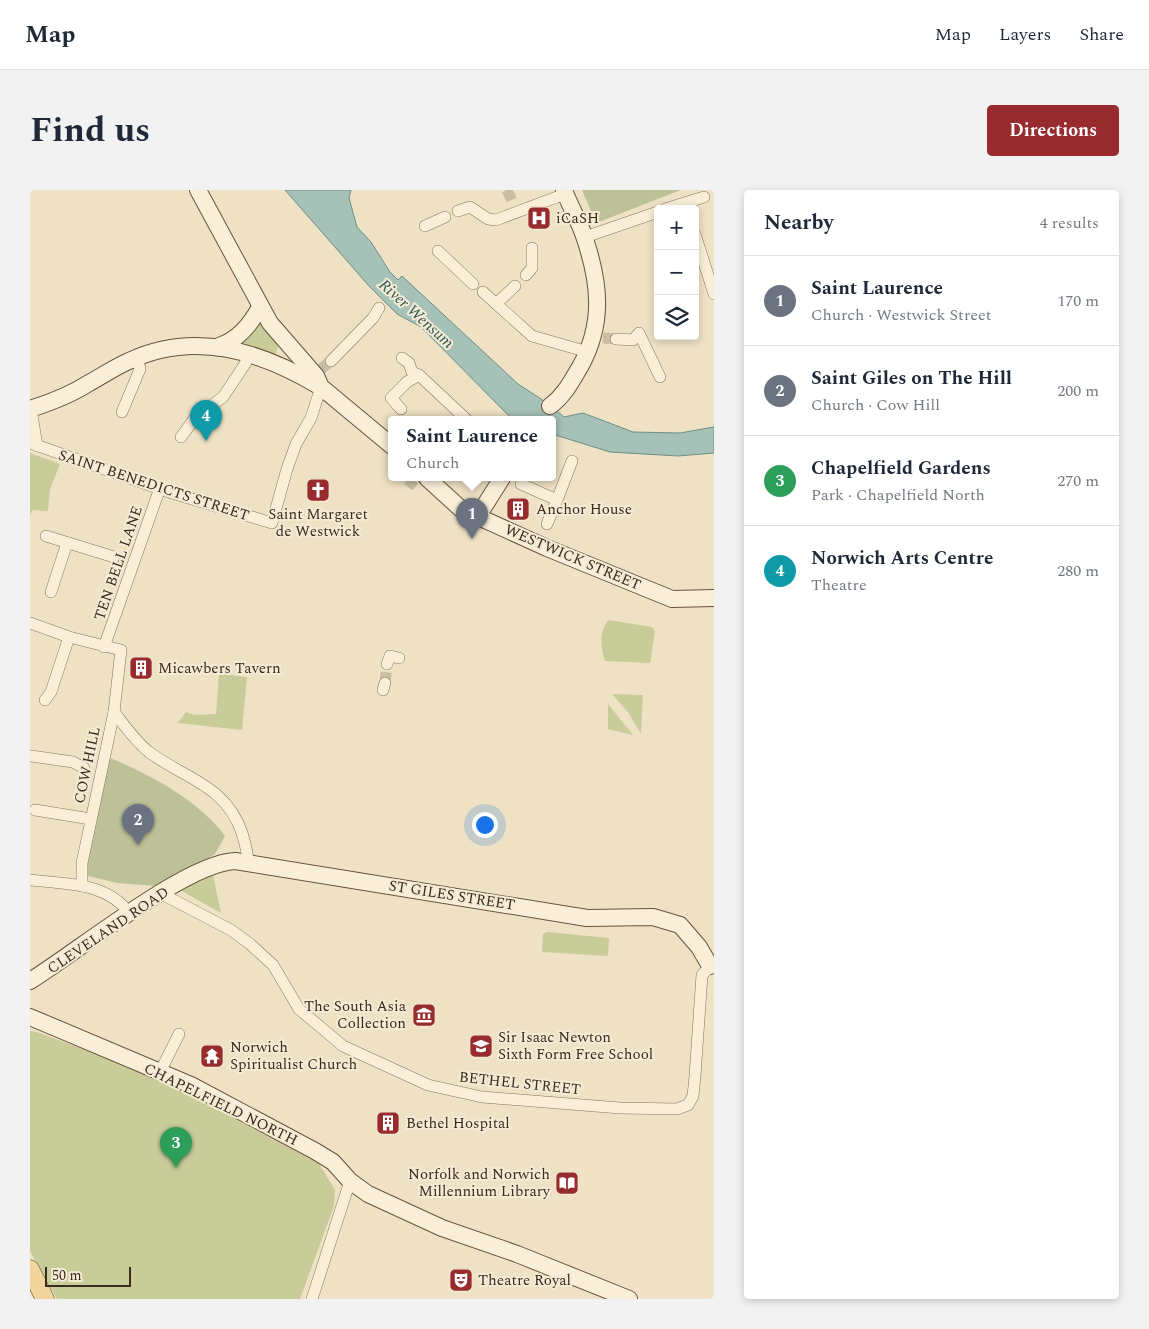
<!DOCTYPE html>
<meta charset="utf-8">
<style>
body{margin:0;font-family:Spectral,serif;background:#f2f2f3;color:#1f2937}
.controls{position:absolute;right:15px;top:15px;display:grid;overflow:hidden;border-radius:5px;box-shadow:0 2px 8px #0003}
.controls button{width:45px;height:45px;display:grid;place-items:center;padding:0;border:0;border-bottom:1px solid #e0e1e3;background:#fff;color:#1f2937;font:25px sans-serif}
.scale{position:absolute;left:15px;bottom:12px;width:86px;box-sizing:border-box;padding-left:5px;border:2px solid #392b1e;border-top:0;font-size:14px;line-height:18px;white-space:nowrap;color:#392b1e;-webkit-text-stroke:4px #f5ebd4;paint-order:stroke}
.you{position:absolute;left:454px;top:634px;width:18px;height:18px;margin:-12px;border:4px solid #fff;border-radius:50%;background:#1a73e8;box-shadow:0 0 0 8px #1a73e833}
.badge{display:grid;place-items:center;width:32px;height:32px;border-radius:50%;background:#972b2e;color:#fff;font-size:16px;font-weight:700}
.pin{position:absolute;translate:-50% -41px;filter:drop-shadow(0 1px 2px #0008)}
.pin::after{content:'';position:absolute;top:26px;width:18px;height:15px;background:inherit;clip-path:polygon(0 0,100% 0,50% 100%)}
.popup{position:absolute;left:358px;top:226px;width:168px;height:65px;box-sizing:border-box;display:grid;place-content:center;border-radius:5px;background:#fff;filter:drop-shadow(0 1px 4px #0005);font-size:16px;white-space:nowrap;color:#747a83}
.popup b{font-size:19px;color:#1f2937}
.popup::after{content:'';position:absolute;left:50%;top:100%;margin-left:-10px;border:10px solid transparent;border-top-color:#fff}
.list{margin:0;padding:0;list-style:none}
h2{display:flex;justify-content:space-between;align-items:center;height:65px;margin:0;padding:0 20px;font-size:21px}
h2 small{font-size:16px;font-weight:400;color:#747a83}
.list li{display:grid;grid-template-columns:32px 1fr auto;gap:15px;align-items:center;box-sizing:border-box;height:90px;padding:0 20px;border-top:1px solid #e0e1e3}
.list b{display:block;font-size:19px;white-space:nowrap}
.list p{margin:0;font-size:16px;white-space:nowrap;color:#747a83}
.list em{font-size:16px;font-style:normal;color:#747a83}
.icon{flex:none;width:28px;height:28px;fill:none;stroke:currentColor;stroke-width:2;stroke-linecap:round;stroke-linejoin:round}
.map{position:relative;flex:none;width:684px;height:1109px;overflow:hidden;border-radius:5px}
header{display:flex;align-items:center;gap:30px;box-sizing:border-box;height:70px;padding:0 25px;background:#fff;border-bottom:1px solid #e0e1e3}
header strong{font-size:24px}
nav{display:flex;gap:28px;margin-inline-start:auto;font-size:18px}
.intro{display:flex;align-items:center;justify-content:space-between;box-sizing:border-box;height:120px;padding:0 30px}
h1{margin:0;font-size:35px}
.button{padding:12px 22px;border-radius:5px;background:#972b2e;color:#fff;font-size:18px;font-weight:700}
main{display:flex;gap:30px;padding:0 30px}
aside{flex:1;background:#fff;border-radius:5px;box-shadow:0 2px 8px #0003}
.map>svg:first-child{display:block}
.green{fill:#c7cc98}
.cemetery{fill:#bdc197}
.water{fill:#a6c1b8;stroke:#6d8f86}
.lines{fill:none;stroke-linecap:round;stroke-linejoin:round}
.street-tunnel{stroke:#cabda3;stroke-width:11;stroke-dasharray:11 5.5;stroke-linecap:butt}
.street-casing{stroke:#88725b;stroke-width:12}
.secondary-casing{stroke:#6a533e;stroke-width:18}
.primary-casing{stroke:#56402f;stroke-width:19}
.street{stroke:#f9eed7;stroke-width:11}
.secondary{stroke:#f9eed7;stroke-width:16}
.primary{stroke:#f1d59c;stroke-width:18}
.labels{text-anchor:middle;stroke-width:4;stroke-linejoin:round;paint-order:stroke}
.poi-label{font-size:15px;fill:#392b1e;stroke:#f5ebd4;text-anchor:start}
.street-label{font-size:15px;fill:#392b1e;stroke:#f5ebd4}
.water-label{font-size:16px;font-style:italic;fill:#2e5855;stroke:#f5ebd4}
</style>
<header>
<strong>Map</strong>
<nav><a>Map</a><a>Layers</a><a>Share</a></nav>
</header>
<div class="intro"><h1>Find us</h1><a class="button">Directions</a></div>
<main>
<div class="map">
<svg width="684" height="1109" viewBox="0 0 684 1109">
<rect width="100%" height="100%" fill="#eee1c4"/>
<g class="green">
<polygon points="233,132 249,152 246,164 207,154"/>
<polygon points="0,263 30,274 20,299 18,321 2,320 0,326"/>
<path d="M579,430L622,437L625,441L620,473L575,471C571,459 568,440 579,430Z"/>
<polygon points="189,484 217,487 212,540 148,533 156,522 164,525 186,524"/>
<polygon points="582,504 613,505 611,544 598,522"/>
<polygon points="578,514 603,545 578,539"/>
<polygon points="183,685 191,723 150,700"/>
<polygon points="517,742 579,748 578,766 512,762 513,744"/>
<polygon points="0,841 7,842 122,885 282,970 289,974 305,1000 304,1016 270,1109 27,1109 0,1061"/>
</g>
<g class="cemetery">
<polygon points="552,0 651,0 566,33"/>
<path d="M80,568C120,584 169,611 195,646L185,664L155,683L126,696L87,693L58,686L56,670Z"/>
</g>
<polygon class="water" points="255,0 321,0 319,8 327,37 341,52 360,82 368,90 372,86 488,194 519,214 534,227 553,223 603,242 650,243 684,237 684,263 648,266 580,262 522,244 522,230 483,230 391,137 367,124 339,96"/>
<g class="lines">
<g class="street-tunnel">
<polyline points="477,0 482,11"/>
<polyline points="573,148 586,149"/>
<polyline points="291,179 301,171"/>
<polyline points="378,297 384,290"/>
<polyline points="84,367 95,370"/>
<polyline points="355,493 357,474"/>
</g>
<g class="street-casing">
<g id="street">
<polyline points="635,19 674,7"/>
<polyline points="428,21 440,17 458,29 466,30 535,4"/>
<polyline points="395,36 415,27"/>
<polyline points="665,44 684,104"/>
<polyline points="555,47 628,22"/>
<polyline points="408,61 443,94"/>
<polyline points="496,85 502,78 502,58"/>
<polyline points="453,102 502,146 558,162"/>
<polyline points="467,113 485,96"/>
<polyline points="586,149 603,150 609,143 630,187"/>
<polyline points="372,168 379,173 382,182 389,185 437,230"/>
<polyline points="301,171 343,128 349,118"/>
<polyline points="1,219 7,256"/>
<polyline points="371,219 361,208 377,192 389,185"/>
<polyline points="92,222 110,179 107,167"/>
<polyline points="151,247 165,228 193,207 215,174 219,163"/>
<polyline points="0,253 142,303 242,333 257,279 266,254 281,228 291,197"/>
<polyline points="491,294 527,310 517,334"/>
<polyline points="527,310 542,271"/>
<polyline points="16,346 84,367"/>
<polyline points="21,402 37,353"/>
<polyline points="0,433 39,447 91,460 84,522 52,673 52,696"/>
<polyline points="74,457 130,298"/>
<polyline points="357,474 360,466 369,468"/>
<polyline points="353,500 355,493"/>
<polyline points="15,510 21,502 39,447"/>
<path d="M84,522C95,536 105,551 119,562C155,589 196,595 212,643C215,653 218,662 218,673"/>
<polyline points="1,566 43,572 54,578"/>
<polyline points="5,620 61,629"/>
<path d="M0,690C35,694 77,692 99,723"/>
<polyline points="130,703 201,740 220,754 243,775 269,819 313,856 398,895 452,907 590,918 647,919 658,915 663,906 665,886 672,785 684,773"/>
<polyline points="130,882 149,844"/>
<polyline points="282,1109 320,991"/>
</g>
</g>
<g class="secondary-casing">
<g id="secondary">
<polyline points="168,0 240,133 286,186 291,197 362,256"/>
<path d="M189,156C208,150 221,134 230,117"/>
<path d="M520,216C534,206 541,192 550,177C574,134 570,94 555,49C550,32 540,17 534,0"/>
<path d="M0,219C19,213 42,204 59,193C72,186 85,177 99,171C164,140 230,161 289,196"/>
<polyline points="397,288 431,319 517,358 642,409 684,408"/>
<polyline points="448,326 472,288"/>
<path d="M0,791C47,762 156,673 205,671L557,728L623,727L650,735L669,757L680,776"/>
<polyline points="0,827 161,895 285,961 303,972 320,991 338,1004 412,1038 487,1064 599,1109"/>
</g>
</g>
<g class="primary-casing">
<polyline id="primary" points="0,1079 15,1109"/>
</g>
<use href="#street" class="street"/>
<use href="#secondary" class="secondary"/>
<use href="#primary" class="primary"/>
</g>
<defs>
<g id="hospital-square" transform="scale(1.25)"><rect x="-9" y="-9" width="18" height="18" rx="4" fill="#972b2e" stroke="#f5ebd4"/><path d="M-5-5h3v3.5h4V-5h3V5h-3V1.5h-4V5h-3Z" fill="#fff"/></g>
<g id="church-square" transform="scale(1.25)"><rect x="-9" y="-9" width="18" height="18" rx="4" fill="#972b2e" stroke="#f5ebd4"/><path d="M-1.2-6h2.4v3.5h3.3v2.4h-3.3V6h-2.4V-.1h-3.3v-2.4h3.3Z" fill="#fff"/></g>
<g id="building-square" transform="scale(1.25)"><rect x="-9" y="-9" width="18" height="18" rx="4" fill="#972b2e" stroke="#f5ebd4"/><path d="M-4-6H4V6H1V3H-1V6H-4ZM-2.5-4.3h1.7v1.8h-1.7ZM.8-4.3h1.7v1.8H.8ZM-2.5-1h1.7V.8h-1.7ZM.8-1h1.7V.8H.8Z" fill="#fff"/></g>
<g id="museum-square" transform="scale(1.25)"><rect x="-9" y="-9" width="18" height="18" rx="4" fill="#972b2e" stroke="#f5ebd4"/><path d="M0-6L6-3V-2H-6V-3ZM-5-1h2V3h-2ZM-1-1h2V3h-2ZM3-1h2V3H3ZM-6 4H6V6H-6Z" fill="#fff"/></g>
<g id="university-square" transform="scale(1.25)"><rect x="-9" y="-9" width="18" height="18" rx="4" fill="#972b2e" stroke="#f5ebd4"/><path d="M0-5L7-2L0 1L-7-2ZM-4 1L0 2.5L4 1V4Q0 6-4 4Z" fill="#fff"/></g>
<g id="temple-square" transform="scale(1.25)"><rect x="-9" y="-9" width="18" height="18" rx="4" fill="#972b2e" stroke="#f5ebd4"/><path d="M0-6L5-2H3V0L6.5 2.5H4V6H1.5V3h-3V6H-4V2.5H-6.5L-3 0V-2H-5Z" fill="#fff"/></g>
<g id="library-square" transform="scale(1.25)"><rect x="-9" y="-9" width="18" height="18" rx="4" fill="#972b2e" stroke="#f5ebd4"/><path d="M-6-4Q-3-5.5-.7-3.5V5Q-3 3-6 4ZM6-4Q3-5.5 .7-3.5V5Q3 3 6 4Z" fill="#fff"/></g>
<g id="theatre-square" transform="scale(1.25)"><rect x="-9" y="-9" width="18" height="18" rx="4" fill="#972b2e" stroke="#f5ebd4"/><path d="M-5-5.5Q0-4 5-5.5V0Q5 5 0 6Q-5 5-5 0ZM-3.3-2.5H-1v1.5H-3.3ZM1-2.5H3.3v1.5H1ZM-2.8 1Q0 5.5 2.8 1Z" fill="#fff"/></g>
</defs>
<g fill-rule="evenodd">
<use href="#hospital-square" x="509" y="28"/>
<use href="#church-square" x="288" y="300"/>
<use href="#building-square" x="488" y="319"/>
<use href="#building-square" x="111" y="478"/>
<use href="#museum-square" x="394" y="825"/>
<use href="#university-square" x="451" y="856"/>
<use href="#temple-square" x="182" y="866"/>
<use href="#building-square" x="358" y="933"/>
<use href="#library-square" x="537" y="993"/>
<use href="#theatre-square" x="431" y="1090"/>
</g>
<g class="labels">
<g class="poi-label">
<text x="526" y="33">iCaSH</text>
<text x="506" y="324">Anchor House</text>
<text x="288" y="329" text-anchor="middle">Saint Margaret<tspan x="288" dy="17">de Westwick</tspan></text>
<text x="128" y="483">Micawbers Tavern</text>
<text x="376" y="821" text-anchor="end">The South Asia<tspan x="376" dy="17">Collection</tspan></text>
<text x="468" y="852">Sir Isaac Newton<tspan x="468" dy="17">Sixth Form Free School</tspan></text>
<text x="200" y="862">Norwich<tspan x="200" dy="17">Spiritualist Church</tspan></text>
<text x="376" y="938">Bethel Hospital</text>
<text x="520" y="989" text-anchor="end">Norfolk and Norwich<tspan x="520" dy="17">Millennium Library</tspan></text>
<text x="448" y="1095">Theatre Royal</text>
</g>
<g class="street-label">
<text transform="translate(124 295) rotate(18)" y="5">SAINT BENEDICTS STREET</text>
<text transform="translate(543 367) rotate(23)" y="5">WESTWICK STREET</text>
<text transform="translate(88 373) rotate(-71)" y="5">TEN BELL LANE</text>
<text transform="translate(57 575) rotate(-78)" y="5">COW HILL</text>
<text transform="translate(422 705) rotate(9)" y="5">ST GILES STREET</text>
<text transform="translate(78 740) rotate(-34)" y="5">CLEVELAND ROAD</text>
<text transform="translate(490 893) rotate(6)" y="5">BETHEL STREET</text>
<text transform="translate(191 914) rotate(26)" y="5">CHAPELFIELD NORTH</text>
</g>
<g class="water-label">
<text transform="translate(387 123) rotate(42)" y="6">River Wensum</text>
</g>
</g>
</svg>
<div class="controls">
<button>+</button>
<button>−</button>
<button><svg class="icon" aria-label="layers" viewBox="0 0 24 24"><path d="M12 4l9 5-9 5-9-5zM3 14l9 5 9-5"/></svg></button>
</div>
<div class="scale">50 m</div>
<div class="you"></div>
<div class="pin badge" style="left:442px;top:349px;background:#6b7280">1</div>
<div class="popup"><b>Saint Laurence</b>Church</div>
<div class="pin badge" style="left:108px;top:655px;background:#6b7280">2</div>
<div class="pin badge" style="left:146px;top:978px;background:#2e9e5b">3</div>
<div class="pin badge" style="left:176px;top:251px;background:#0f9aa8">4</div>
</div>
<aside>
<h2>Nearby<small>4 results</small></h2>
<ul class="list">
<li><span class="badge" style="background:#6b7280">1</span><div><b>Saint Laurence</b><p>Church · Westwick Street</p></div><em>170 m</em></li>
<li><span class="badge" style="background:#6b7280">2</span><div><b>Saint Giles on The Hill</b><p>Church · Cow Hill</p></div><em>200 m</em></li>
<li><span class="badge" style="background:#2e9e5b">3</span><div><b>Chapelfield Gardens</b><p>Park · Chapelfield North</p></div><em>270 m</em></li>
<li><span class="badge" style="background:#0f9aa8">4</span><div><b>Norwich Arts Centre</b><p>Theatre</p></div><em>280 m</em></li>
</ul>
</aside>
</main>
